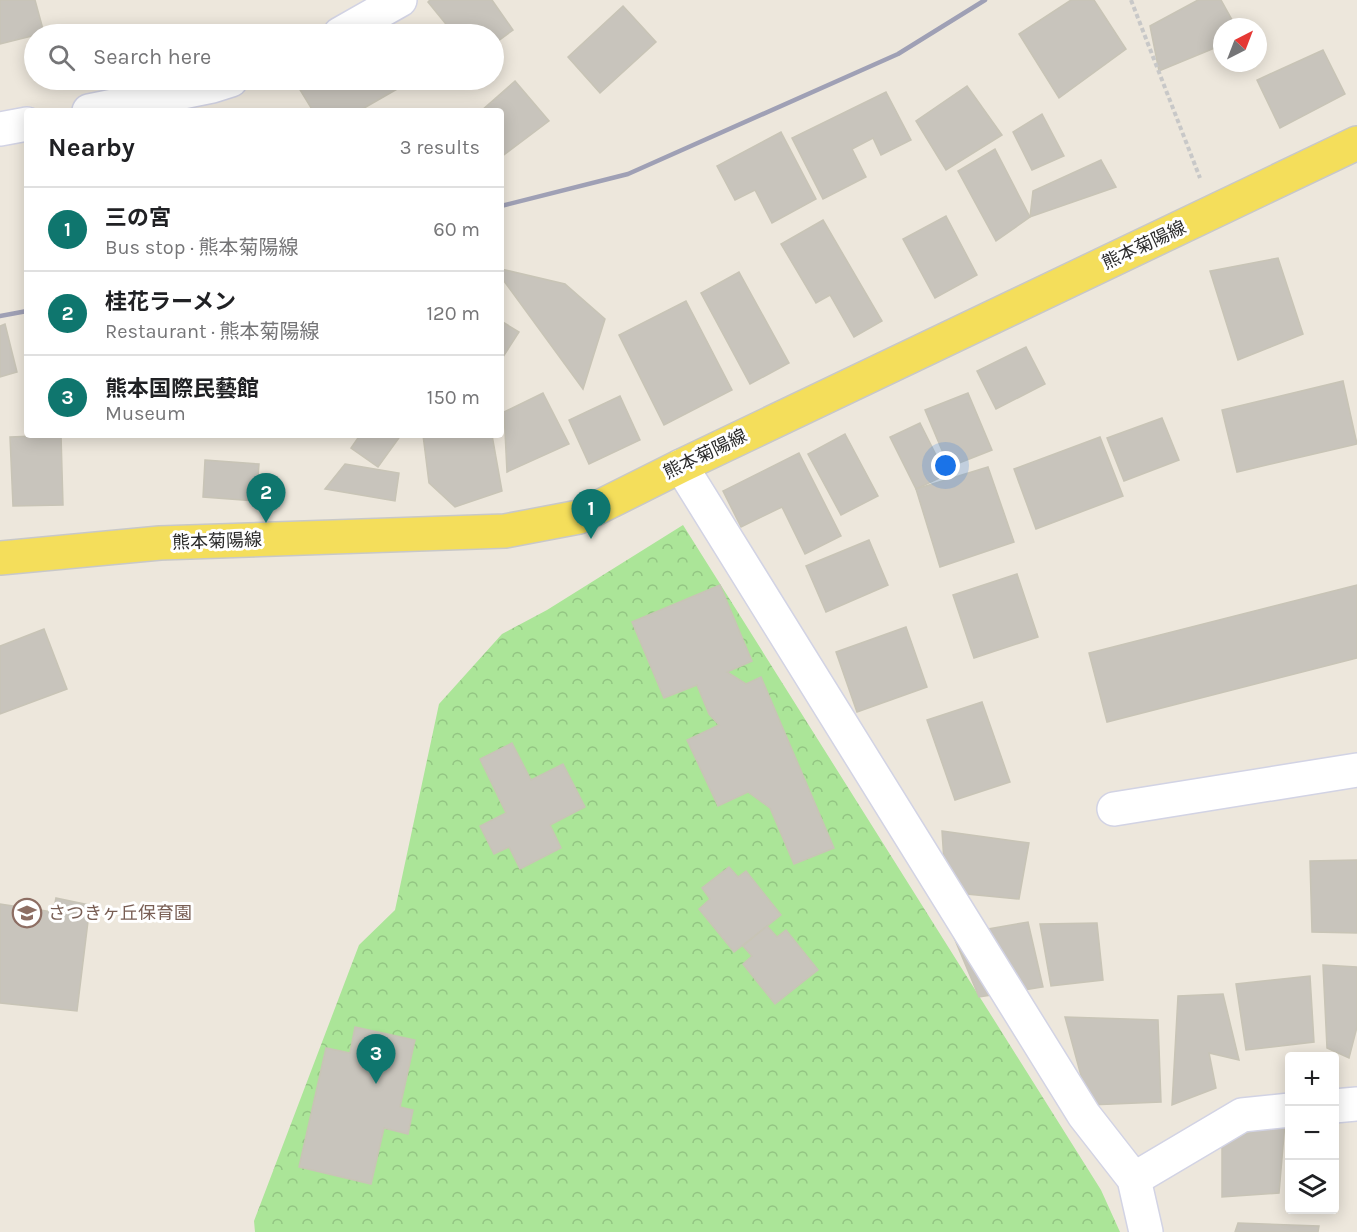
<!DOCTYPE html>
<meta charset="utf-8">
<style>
body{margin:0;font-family:Karla,"Noto Sans JP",sans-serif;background:#f6f6f6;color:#202124}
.controls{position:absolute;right:18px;bottom:18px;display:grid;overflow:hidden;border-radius:6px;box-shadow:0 3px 15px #0003}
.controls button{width:54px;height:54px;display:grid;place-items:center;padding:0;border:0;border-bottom:2px solid #e0e0e0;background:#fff;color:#202124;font:30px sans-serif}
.compass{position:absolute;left:1213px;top:18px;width:54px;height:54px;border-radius:50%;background:#fff;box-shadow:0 3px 15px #0003;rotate:42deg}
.you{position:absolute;left:946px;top:466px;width:21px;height:21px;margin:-15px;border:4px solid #fff;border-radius:50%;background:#1a73e8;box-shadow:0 0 0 9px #1a73e833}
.badge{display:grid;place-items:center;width:39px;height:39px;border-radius:50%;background:#0f766e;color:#fff;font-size:20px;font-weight:700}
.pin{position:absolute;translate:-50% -50px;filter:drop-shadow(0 2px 3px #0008)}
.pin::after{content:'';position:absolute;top:32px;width:21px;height:18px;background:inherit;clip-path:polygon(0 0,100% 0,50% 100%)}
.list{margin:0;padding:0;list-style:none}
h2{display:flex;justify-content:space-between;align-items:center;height:78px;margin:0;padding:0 24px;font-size:26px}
h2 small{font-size:20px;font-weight:400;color:#757577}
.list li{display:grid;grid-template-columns:39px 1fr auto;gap:18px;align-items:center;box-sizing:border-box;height:84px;padding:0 24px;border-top:2px solid #e0e0e0}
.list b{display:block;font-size:22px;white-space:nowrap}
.list p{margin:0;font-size:20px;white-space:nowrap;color:#757577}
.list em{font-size:20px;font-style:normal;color:#757577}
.icon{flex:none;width:33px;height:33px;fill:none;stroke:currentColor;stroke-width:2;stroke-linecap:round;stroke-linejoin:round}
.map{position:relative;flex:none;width:1357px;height:1232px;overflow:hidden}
.search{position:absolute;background:#fff;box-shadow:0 3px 15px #0003;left:24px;top:24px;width:480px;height:66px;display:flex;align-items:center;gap:15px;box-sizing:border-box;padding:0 21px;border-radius:33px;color:#757577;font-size:22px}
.panel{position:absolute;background:#fff;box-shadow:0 3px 15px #0003;left:24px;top:108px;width:480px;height:330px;border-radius:6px}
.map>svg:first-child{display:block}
.forest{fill:url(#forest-crowns)}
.building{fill:#c8c4bc;stroke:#c8c4b6;stroke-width:1.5}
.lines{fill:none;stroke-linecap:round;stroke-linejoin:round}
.minor-casing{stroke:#d2d3e4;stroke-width:36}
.major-casing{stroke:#c8c8c8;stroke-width:36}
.path{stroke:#c8c8c8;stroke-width:4;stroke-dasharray:4.5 3;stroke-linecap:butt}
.minor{stroke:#fff;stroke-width:33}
.major{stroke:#f4de5b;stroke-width:33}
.rail{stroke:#9fa0b5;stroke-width:4.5}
.labels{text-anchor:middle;stroke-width:6;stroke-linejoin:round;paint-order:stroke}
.street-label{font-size:18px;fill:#2b2b2b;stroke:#fff}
.education-label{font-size:18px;fill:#785e54;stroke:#fff;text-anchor:start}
</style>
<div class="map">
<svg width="1357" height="1232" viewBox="0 0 1357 1232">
<defs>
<pattern id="forest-crowns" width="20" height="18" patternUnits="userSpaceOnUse" patternTransform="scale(1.5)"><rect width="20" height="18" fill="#abe598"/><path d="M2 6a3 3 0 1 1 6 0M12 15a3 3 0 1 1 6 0" fill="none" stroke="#93c583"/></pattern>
</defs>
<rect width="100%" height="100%" fill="#ede7dc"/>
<polygon class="forest" points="683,525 1101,1190 1120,1232 255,1232 254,1221 359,945 395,910 439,704 502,634 547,610"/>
<g class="building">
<polygon points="0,0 35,0 44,33 0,44"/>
<polygon points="430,0 492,0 513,30 494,44 494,34 454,34 428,2"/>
<polygon points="1071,0 1094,0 1126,49 1059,98 1019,34"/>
<polygon points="1198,0 1221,0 1236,27 1222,27 1222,45 1159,71 1150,26"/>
<polygon points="623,6 656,42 600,93 568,57"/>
<polygon points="389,21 398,34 368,34"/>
<polygon points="1323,50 1345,94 1280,128 1257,80"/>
<polygon points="294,80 413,80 359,111 313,111"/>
<polygon points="515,81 549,121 501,157 501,111 481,111"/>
<polygon points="967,86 1002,135 946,170 916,121"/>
<polygon points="886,92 911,140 881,155 873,138 852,149 866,177 823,199 792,138"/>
<polygon points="1042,114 1064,156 1032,170 1013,132"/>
<polygon points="781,132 816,199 772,223 755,190 735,200 717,166"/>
<polygon points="995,149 1030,217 996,241 958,171"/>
<polygon points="1101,160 1116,187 1030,217 1033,191"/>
<polygon points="946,216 977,275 935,298 903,239"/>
<polygon points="823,220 882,321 854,337 830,295 816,303 781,244"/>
<polygon points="1278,258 1303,334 1238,360 1210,271"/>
<polygon points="501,269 565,284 605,319 583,389 501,277"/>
<polygon points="739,272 789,363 750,384 701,293"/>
<polygon points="686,301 732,390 664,425 619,335"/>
<polygon points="501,321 519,332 501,360"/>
<polygon points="5,324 17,372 0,377 0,326"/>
<polygon points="1026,347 1045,384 996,409 977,371"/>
<polygon points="1343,381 1357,444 1237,472 1222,410"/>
<polygon points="543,393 569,444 507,472 504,412"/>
<polygon points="968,393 992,450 949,467 925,410"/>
<polygon points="620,396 640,440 589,464 569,420"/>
<polygon points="1162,418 1179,460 1124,481 1107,438"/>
<polygon points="920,423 946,475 916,489 890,437"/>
<polygon points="845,434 878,496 841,515 808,454"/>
<polygon points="61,435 63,505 13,506 10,437"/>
<polygon points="360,435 401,435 378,467 351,448"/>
<polygon points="423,435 492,435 502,491 455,507 429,483"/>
<polygon points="1100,437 1123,496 1036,529 1014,469"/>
<polygon points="799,453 841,536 805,554 782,507 741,527 723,491"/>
<polygon points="205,460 259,464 256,501 203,497"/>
<polygon points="345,464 399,473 395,501 325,489"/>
<polygon points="988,467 1014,542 940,567 916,489"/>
<polygon points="869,540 888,585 826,612 806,566"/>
<polygon points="1017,574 1038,637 974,658 953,595"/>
<polygon points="720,585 752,661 727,672 746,684 761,677 834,848 794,864 770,808 748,792 718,806 687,740 719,725 709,714 697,685 664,698 632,622"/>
<polygon points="1357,585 1357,658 1107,722 1089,653"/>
<polygon points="906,627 927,687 857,712 836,652"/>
<polygon points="44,629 67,689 0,714 0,646"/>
<polygon points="982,702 1010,782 955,800 927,720"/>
<polygon points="512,743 531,780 563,764 585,807 550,825 561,848 520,869 509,847 494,854 480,826 506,813 480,759"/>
<polygon points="942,831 1029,843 1019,899 946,892"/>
<polygon points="1357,860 1357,933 1312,932 1310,861"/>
<polygon points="729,867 738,877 746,871 781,915 734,952 699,909 710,899 702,888"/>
<polygon points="56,898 90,905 77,1011 0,1003 0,904 53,912"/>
<polygon points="1028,922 1043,987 979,997 953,935"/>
<polygon points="1097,923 1103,980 1051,986 1040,924"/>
<polygon points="767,926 777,937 786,930 818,970 775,1004 743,964 752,956 743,946"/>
<polygon points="1323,965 1357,967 1357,1027 1349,1058 1327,1048"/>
<polygon points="1310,976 1314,1042 1246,1050 1236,984"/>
<polygon points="1223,994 1239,1060 1209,1053 1216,1088 1172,1105 1178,996"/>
<polygon points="1065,1017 1158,1020 1161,1102 1089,1105"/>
<polygon points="355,1027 415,1040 400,1107 413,1110 408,1134 384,1128 371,1184 299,1167 326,1048 350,1053"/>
<polygon points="1285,1123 1279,1193 1222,1197 1222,1140"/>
<polygon points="1238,1223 1319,1226 1318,1232 1235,1232"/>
</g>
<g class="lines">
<g class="minor-casing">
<g id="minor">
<polyline points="340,34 400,0"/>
<polyline points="89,111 212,86 231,80"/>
<polyline points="0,129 27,124"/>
<polyline points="681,466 1084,1115 1134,1179 1146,1232"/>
<polyline points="1114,809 1357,770"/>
<polyline points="1334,1106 1357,1104"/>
<polyline points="1134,1179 1242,1115 1290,1110"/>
</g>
</g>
<g class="major-casing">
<polyline id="major" points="0,558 160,543 505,531 579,517 681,466 1357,143"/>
</g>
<polyline class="path" points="1131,0 1200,178"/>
<use href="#minor" class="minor"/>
<use href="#major" class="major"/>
<g class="rail">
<polyline points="501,206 628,174 898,54 985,0"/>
<polyline points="0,316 27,311"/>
</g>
</g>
<defs>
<g id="school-ring" transform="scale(1.5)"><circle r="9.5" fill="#fff" stroke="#8d6e63" stroke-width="1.5"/><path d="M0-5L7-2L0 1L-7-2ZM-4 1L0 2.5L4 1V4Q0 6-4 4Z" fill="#8d6e63"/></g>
</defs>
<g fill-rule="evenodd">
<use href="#school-ring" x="27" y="913"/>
</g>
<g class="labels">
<g class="street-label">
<text transform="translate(1144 245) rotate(-25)" y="6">熊本菊陽線</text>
<text transform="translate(705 454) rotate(-26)" y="6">熊本菊陽線</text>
<text transform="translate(217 541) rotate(-2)" y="6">熊本菊陽線</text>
</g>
<g class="education-label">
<text x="48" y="919">さつきヶ丘保育園</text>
</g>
</g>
</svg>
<div class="controls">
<button>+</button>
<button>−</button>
<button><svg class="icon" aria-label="layers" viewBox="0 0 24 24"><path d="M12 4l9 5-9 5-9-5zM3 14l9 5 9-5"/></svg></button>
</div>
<svg class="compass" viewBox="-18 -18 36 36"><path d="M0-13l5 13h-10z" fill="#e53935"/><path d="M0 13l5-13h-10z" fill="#757577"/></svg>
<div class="you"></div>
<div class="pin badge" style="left:591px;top:539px">1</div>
<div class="pin badge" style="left:266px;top:523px">2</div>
<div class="pin badge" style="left:376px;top:1084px">3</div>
<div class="search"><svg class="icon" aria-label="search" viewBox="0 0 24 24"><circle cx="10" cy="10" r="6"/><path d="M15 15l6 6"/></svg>Search here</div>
<section class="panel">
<h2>Nearby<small>3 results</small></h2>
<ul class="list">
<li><span class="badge">1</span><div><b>三の宮</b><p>Bus stop · 熊本菊陽線</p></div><em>60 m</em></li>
<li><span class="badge">2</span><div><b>桂花ラーメン</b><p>Restaurant · 熊本菊陽線</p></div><em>120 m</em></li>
<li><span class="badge">3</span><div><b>熊本国際民藝館</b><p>Museum</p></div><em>150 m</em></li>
</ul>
</section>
</div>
